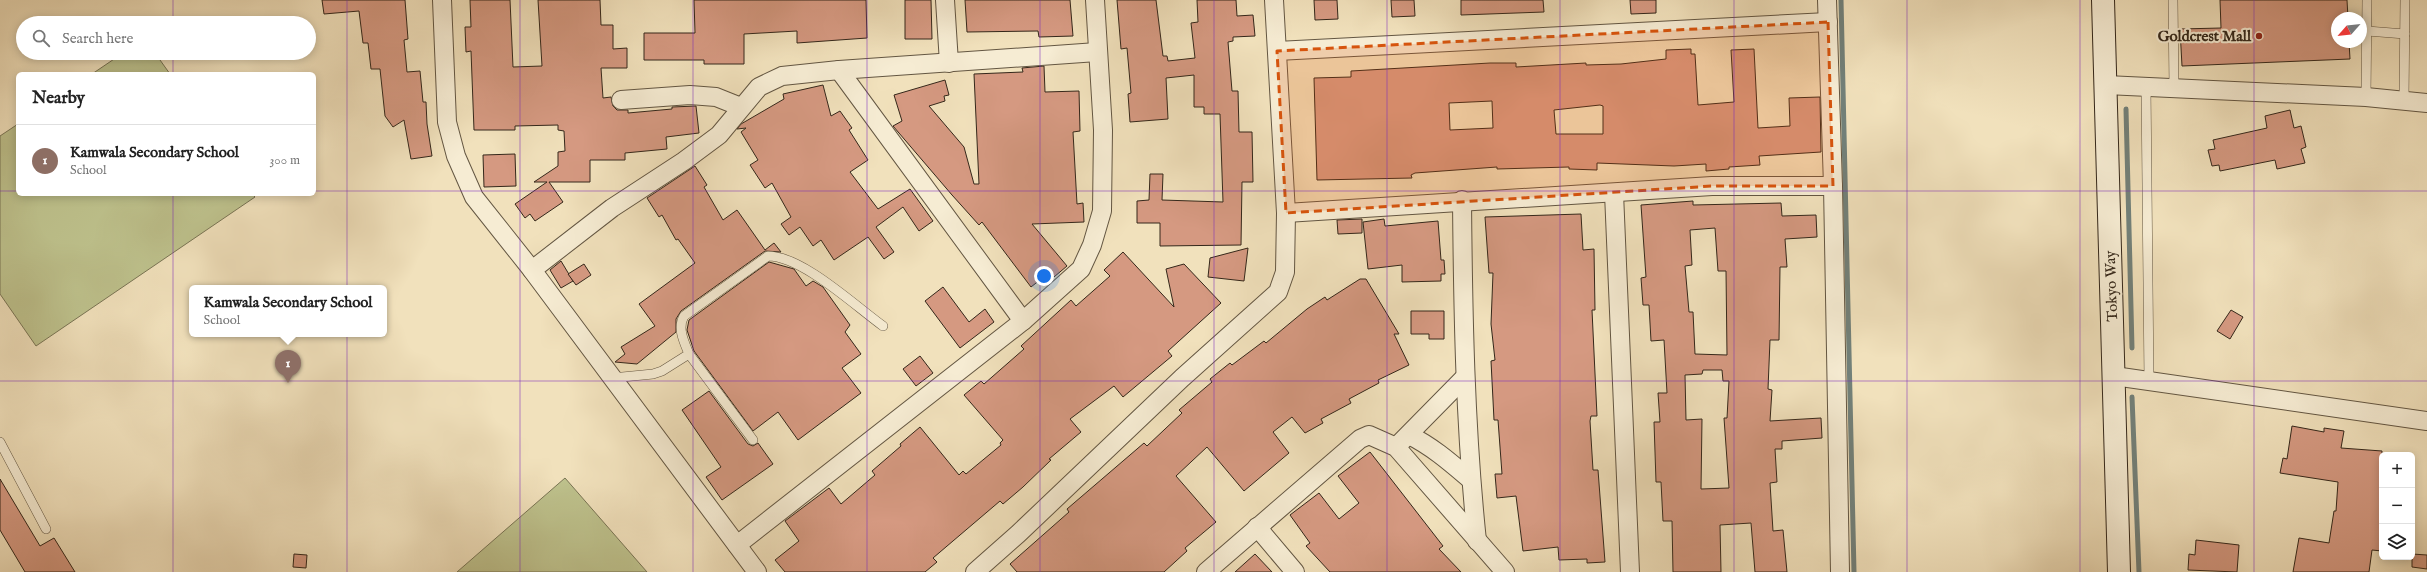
<!DOCTYPE html>
<meta charset="utf-8">
<style>
body{margin:0;font-family:"IM FELL English",serif;background:#f2f2f2;color:#222}
.controls{position:absolute;right:12px;bottom:12px;display:grid;overflow:hidden;border-radius:6px;box-shadow:0 2px 10px #0003}
.controls button{width:36px;height:36px;display:grid;place-items:center;padding:0;border:0;border-bottom:1px solid #e0e0e0;background:#fff;color:#222;font:20px sans-serif}
.compass{position:absolute;left:2331px;top:12px;width:36px;height:36px;border-radius:50%;background:#fff;box-shadow:0 2px 10px #0003;rotate:243deg}
.you{position:absolute;left:1044px;top:276px;width:14px;height:14px;margin:-10px;border:3px solid #fff;border-radius:50%;background:#1a73e8;box-shadow:0 0 0 6px #1a73e833}
.badge{display:grid;place-items:center;width:26px;height:26px;border-radius:50%;background:#8f2418;color:#fff;font-size:13px;font-weight:700}
.pin{position:absolute;translate:-50% -33px;filter:drop-shadow(0 1px 2px #0008)}
.pin::after{content:'';position:absolute;top:21px;width:14px;height:12px;background:inherit;clip-path:polygon(0 0,100% 0,50% 100%)}
.popup{position:absolute;left:189px;top:285px;width:198px;height:52px;box-sizing:border-box;display:grid;place-content:center;border-radius:6px;background:#fff;filter:drop-shadow(0 1px 3px #0005);font-size:13px;white-space:nowrap;color:#767676}
.popup b{font-size:15px;color:#222}
.popup::after{content:'';position:absolute;left:50%;top:100%;margin-left:-8px;border:8px solid transparent;border-top-color:#fff}
.list{margin:0;padding:0;list-style:none}
h2{display:flex;justify-content:space-between;align-items:center;height:52px;margin:0;padding:0 16px;font-size:17px}
h2 small{font-size:13px;font-weight:400;color:#767676}
.list li{display:grid;grid-template-columns:26px 1fr auto;gap:12px;align-items:center;box-sizing:border-box;height:72px;padding:0 16px;border-top:1px solid #e0e0e0}
.list b{display:block;font-size:15px;white-space:nowrap}
.list p{margin:0;font-size:13px;white-space:nowrap;color:#767676}
.list em{font-size:13px;font-style:normal;color:#767676}
.icon{flex:none;width:22px;height:22px;fill:none;stroke:currentColor;stroke-width:2;stroke-linecap:round;stroke-linejoin:round}
.map{position:relative;flex:none;width:2427px;height:572px;overflow:hidden}
.search{position:absolute;background:#fff;box-shadow:0 2px 10px #0003;left:16px;top:16px;width:300px;height:44px;display:flex;align-items:center;gap:10px;box-sizing:border-box;padding:0 14px;border-radius:22px;color:#767676;font-size:15px}
.panel{position:absolute;background:#fff;box-shadow:0 2px 10px #0003;left:16px;top:72px;width:300px;height:124px;border-radius:6px}
.map>svg:first-child{display:block}
.green{fill:#bec28d;stroke:#797454}
.lines{fill:none;stroke-linecap:round;stroke-linejoin:round}
.stream{stroke:#728079;stroke-width:5}
.building{fill:#d59981;stroke:#34271a;fill-rule:evenodd}
.service-casing{stroke:#635642;stroke-width:10}
.minor-casing{stroke:#635642;stroke-width:20}
.secondary-casing{stroke:#34271a;stroke-width:24}
.service{stroke:#f6ecd3;stroke-width:9}
.minor{stroke:#f6ecd3;stroke-width:18}
.secondary{stroke:#f6ecd3;stroke-width:22}
.marked{fill:#d6540d;fill-opacity:0.2;stroke:#d6540d;stroke-width:3;stroke-dasharray:8 5;stroke-linejoin:round}
.grid{fill:none;stroke:#7b2cbf;stroke-width:1;stroke-opacity:0.55}
.poi-dot{fill:#8f2418;stroke:#f6ecd3;stroke-width:1.5}
.labels{text-anchor:middle;stroke-width:4;stroke-linejoin:round;paint-order:stroke}
.poi-label{font-size:15px;font-weight:bold;fill:#34271a;stroke:#f6ecd3;text-anchor:end}
.street-label{font-size:15px;fill:#34271a;stroke:#f6ecd3}
</style>
<div class="map">
<svg width="2427" height="572" viewBox="0 0 2427 572">
<rect width="100%" height="100%" fill="#f1e1bc"/>
<filter id="stains"><feTurbulence type="fractalNoise" baseFrequency=".005" numOctaves="4"/><feColorMatrix values="0 0 0 0 .2 0 0 0 0 .09 0 0 0 0 .02 0 0 0 .5 -.17"/></filter>
<radialGradient id="worn" r=".72"><stop offset=".6" stop-color="#630" stop-opacity="0"/><stop offset="1" stop-color="#630" stop-opacity=".3"/></radialGradient>
<g class="green">
<polygon points="123,53 155,53 170,74 92,74"/>
<polygon points="18,124 18,194 252,194 255,197 36,346 0,294 0,136"/>
<polygon points="565,478 647,572 457,572"/>
</g>
<g class="lines">
<g class="stream">
<polyline points="1841,0 1854,572"/>
<polyline points="2126,109 2132,348"/>
<polyline points="2132,397 2139,572"/>
</g>
</g>
<g class="building">
<polygon points="322,0 405,0 408,39 404,40 407,72 420,71 423,102 426,102 427,124 432,156 411,159 404,120 393,127 385,116 380,69 371,69 368,43 363,43 359,11 324,14"/>
<polygon points="470,0 510,0 513,67 542,66 538,0 600,0 601,25 613,25 613,49 627,48 627,68 601,68 603,98 611,97 613,106 617,110 628,110 628,113 672,109 672,107 696,106 699,133 666,137 667,149 625,153 625,160 590,160 590,182 549,182 563,202 535,221 530,214 525,218 515,204 547,182 534,182 558,166 558,152 565,151 564,131 558,130 558,125 515,126 515,130 474,130 471,51 466,52 465,27 471,27"/>
<polygon points="694,0 866,0 867,38 797,43 797,31 744,34 744,64 704,64 704,60 644,60 644,33 695,33"/>
<polygon points="905,0 931,0 932,39 905,39"/>
<polygon points="965,0 1070,0 1073,36 1039,37 1038,31 967,32"/>
<polygon points="1117,0 1156,0 1163,56 1167,56 1168,61 1195,58 1191,23 1198,22 1197,0 1236,0 1237,16 1253,15 1255,36 1233,37 1233,41 1228,42 1232,91 1238,91 1239,132 1252,132 1253,182 1242,182 1241,245 1160,246 1160,223 1137,223 1137,201 1149,200 1150,174 1163,174 1162,200 1223,202 1220,114 1204,114 1204,107 1194,107 1194,75 1166,78 1168,119 1130,122 1128,94 1131,93 1127,48 1121,49"/>
<polygon points="1314,0 1337,0 1338,19 1315,20"/>
<polygon points="1391,0 1414,0 1415,16 1392,17"/>
<polygon points="1461,0 1543,0 1544,12 1461,15"/>
<polygon points="1630,0 1656,0 1656,13 1631,14"/>
<polygon points="2220,0 2347,0 2348,18 2337,18 2337,42 2349,42 2350,59 2182,66 2180,29 2221,28"/>
<path d="M1691,49V54H1695L1698,105L1734,102L1731,50L1754,49L1758,128L1790,126L1789,98L1820,97L1821,152L1759,156L1760,165L1729,167V169L1706,171V164L1674,166L1597,163V170L1569,169V167L1497,169V167L1415,173L1411,175L1412,178L1317,180L1314,78L1351,77V71L1490,63H1516V67L1586,63V65L1621,64L1666,59V50ZM1492,101L1493,128L1450,130L1449,103ZM1600,105L1603,106V134H1556L1554,110Z"/>
<polygon points="1044,66 1045,92 1079,91 1080,131 1073,132 1077,204 1083,203 1084,222 1032,224 1067,266 1054,277 1050,272 1031,287 982,222 979,225 952,195 893,126 902,121 894,95 945,80 949,95 944,96 945,101 929,106 964,147 974,184 979,184 974,74 1023,72 1022,68"/>
<polygon points="823,85 831,116 840,111 852,128 849,130 868,160 850,172 878,209 910,189 933,221 919,231 903,207 876,227 894,252 884,259 868,237 834,260 821,240 813,246 800,227 789,235 781,224 791,217 772,183 765,188 750,165 758,160 741,132 746,128 737,129 741,124 784,99 783,94"/>
<polygon points="2290,110 2294,128 2301,126 2306,147 2301,149 2305,163 2277,169 2275,160 2220,171 2219,165 2212,166 2208,150 2215,149 2213,140 2267,128 2265,116"/>
<polygon points="515,154 516,186 484,187 483,155"/>
<polygon points="695,166 707,185 704,187 723,220 737,210 765,250 774,243 781,252 765,251 681,311 676,319 676,332 637,364 615,362 625,354 621,347 655,326 639,304 695,263 678,239 676,240 662,215 659,217 647,198"/>
<path d="M1693,201V205L1781,203L1782,216L1816,215L1817,237L1785,239L1787,267H1780L1779,340H1770L1768,389L1772,390L1770,421L1821,418L1822,438L1782,441V449H1775L1777,482L1770,483L1773,531L1783,530L1787,572H1755L1751,523L1720,525L1721,572H1673L1672,521H1663L1661,482H1656L1654,422H1660L1658,393H1667L1664,340L1651,341L1649,305H1643L1641,278L1646,277L1641,205ZM1715,228L1718,271H1726L1727,355L1695,354L1693,312H1689L1685,266L1692,265L1690,230ZM1703,370H1722L1723,381H1729L1727,418H1724L1729,488L1701,489L1702,419L1686,420L1685,375L1702,374Z"/>
<polygon points="1581,214 1583,250 1594,249 1595,310 1592,310 1597,416 1591,416 1590,421 1593,470 1598,470 1605,562 1587,563 1587,559 1559,560 1558,547 1523,551 1516,496 1497,498 1495,474 1502,474 1498,420 1494,420 1491,361 1495,360 1491,324 1493,273 1489,273 1485,217"/>
<polygon points="1362,219 1362,233 1338,234 1337,220"/>
<polygon points="1384,219 1385,226 1438,221 1441,260 1444,260 1445,274 1441,274 1441,281 1402,282 1402,265 1368,269 1363,222"/>
<polygon points="1248,248 1244,281 1208,277 1210,258"/>
<polygon points="1123,252 1174,307 1166,269 1184,264 1221,303 1168,351 1172,356 1123,397 1114,386 1070,419 1081,432 1049,459 1051,460 1023,487 1003,504 1000,501 933,558 937,562 925,572 785,572 775,560 799,541 785,521 829,488 841,504 875,475 872,471 901,446 900,444 920,427 959,475 963,471 966,474 1001,445 1000,443 1003,440 964,395 981,381 984,384 1024,349 1021,346 1071,300 1076,306 1110,276 1104,270"/>
<polygon points="561,261 573,281 561,288 550,270"/>
<polygon points="769,262 794,269 806,286 813,281 823,287 850,325 845,332 861,354 842,368 861,393 798,440 778,412 753,431 694,351 687,330 689,320"/>
<polygon points="584,264 591,275 576,285 568,274"/>
<polygon points="1360,279 1366,279 1399,334 1394,334 1409,365 1378,380 1379,383 1349,399 1351,403 1321,419 1323,423 1305,433 1292,417 1273,432 1289,453 1244,491 1207,447 1176,476 1216,522 1185,548 1187,551 1164,572 1017,572 1010,564 1069,512 1067,509 1144,443 1147,446 1182,413 1179,410 1212,382 1210,379 1230,363 1232,365 1264,341 1266,343 1307,309 1325,297 1327,300"/>
<polygon points="943,287 969,322 985,309 994,322 960,348 925,301"/>
<polygon points="2231,310 2243,317 2230,339 2217,331"/>
<polygon points="1411,311 1444,311 1444,339 1429,339 1429,334 1411,334"/>
<polygon points="920,356 933,373 916,386 903,369"/>
<polygon points="709,391 748,444 753,446 758,443 773,464 722,500 706,477 721,467 682,410"/>
<polygon points="2292,426 2324,432 2324,428 2344,431 2341,448 2382,451 2382,551 2372,550 2369,572 2293,572 2299,538 2329,543 2334,511 2336,511 2338,482 2280,473 2283,458 2287,459"/>
<polygon points="1370,452 1443,546 1439,549 1461,572 1330,572 1306,546 1310,543 1290,515 1319,493 1339,519 1359,503 1338,476"/>
<polygon points="0,479 40,546 54,538 75,572 25,572 0,530"/>
<polygon points="2196,540 2239,545 2237,572 2188,570 2189,554 2195,555"/>
<polygon points="294,554 307,555 306,568 293,567"/>
<polygon points="1255,554 1272,572 1235,572"/>
<polygon points="2412,554 2427,555 2427,569 2412,567"/>
</g>
<g class="lines">
<g class="service-casing">
<g id="service">
<polyline points="2173,0 2174,88"/>
<polyline points="2367,31 2405,34"/>
<polyline points="2146,87 2149,381"/>
<polyline points="2366,97 2367,0"/>
<polyline points="2404,101 2405,0"/>
<polyline points="689,354 753,440"/>
<path d="M612,378L653,374L662,371L689,354C684,342 677,328 684,316L768,256C802,256 854,305 883,326"/>
<polyline points="0,442 46,529"/>
</g>
</g>
<g class="minor-casing">
<g id="minor">
<polyline points="442,0 447,122 456,156 474,197 532,270 757,572"/>
<polyline points="945,0 949,63"/>
<polyline points="1827,0 1833,186 1840,572"/>
<polyline points="1277,51 1828,22"/>
<polyline points="839,70 1023,321"/>
<polyline points="2106,85 2366,97 2427,103"/>
<polyline points="621,100 690,95 716,97 741,107"/>
<polyline points="1614,193 1630,572"/>
<path d="M1462,200C1463,314 1465,427 1477,541"/>
<polyline points="1286,213 1712,186 1833,186"/>
<polyline points="532,270 612,208 684,161 719,135 759,87 782,76 839,70 1097,52"/>
<polyline points="2114,376 2427,421"/>
<path d="M1409,435C1433,447 1451,463 1471,480"/>
<polyline points="1396,447 1464,378"/>
<polyline points="1257,527 1295,572"/>
<polyline points="737,545 1023,321 1081,269 1092,245 1102,211 1103,130 1095,0"/>
<polyline points="975,572 1018,534 1182,378 1278,292 1285,272 1286,213 1274,0"/>
<polyline points="1206,572 1360,439 1369,435 1396,447 1505,572"/>
</g>
</g>
<g class="secondary-casing">
<polyline id="secondary" points="2103,0 2119,572"/>
</g>
<use href="#service" class="service"/>
<use href="#minor" class="minor"/>
<use href="#secondary" class="secondary"/>
</g>
<path class="marked" d="M1828,22L1833,186H1712L1286,213L1277,51Z"/>
<path class="grid" d="M173,0V23M347,0V572M520,0V572M693,0V572M867,0V572M1040,0V572M1214,0V572M1387,0V572M1560,0V572M1734,0V572M1907,0V572M2080,0V572M2254,0V572M173,53V74M0,191H18M314,191H2427M173,194V572M0,381H2427"/>
<circle class="poi-dot" cx="2259" cy="36" r="4"/>
<g class="labels">
<g class="poi-label">
<text x="2251" y="41">Goldcrest Mall</text>
</g>
<g class="street-label">
<text transform="translate(2111 286) rotate(-92)" y="5">Tokyo Way</text>
</g>
</g>
<rect width="100%" height="100%" filter="url(#stains)"/>
<rect width="100%" height="100%" fill="url(#worn)"/>
</svg>
<div class="controls">
<button>+</button>
<button>−</button>
<button><svg class="icon" aria-label="layers" viewBox="0 0 24 24"><path d="M12 4l9 5-9 5-9-5zM3 14l9 5 9-5"/></svg></button>
</div>
<svg class="compass" viewBox="-18 -18 36 36"><path d="M0-13l5 13h-10z" fill="#e53935"/><path d="M0 13l5-13h-10z" fill="#767676"/></svg>
<div class="you"></div>
<div class="pin badge" style="left:288px;top:383px;background:#8d6e63">1</div>
<div class="popup"><b>Kamwala Secondary School</b>School</div>
<div class="search"><svg class="icon" aria-label="search" viewBox="0 0 24 24"><circle cx="10" cy="10" r="6"/><path d="M15 15l6 6"/></svg>Search here</div>
<section class="panel">
<h2>Nearby<small></small></h2>
<ul class="list">
<li><span class="badge" style="background:#8d6e63">1</span><div><b>Kamwala Secondary School</b><p>School</p></div><em>300 m</em></li>
</ul>
</section>
</div>
